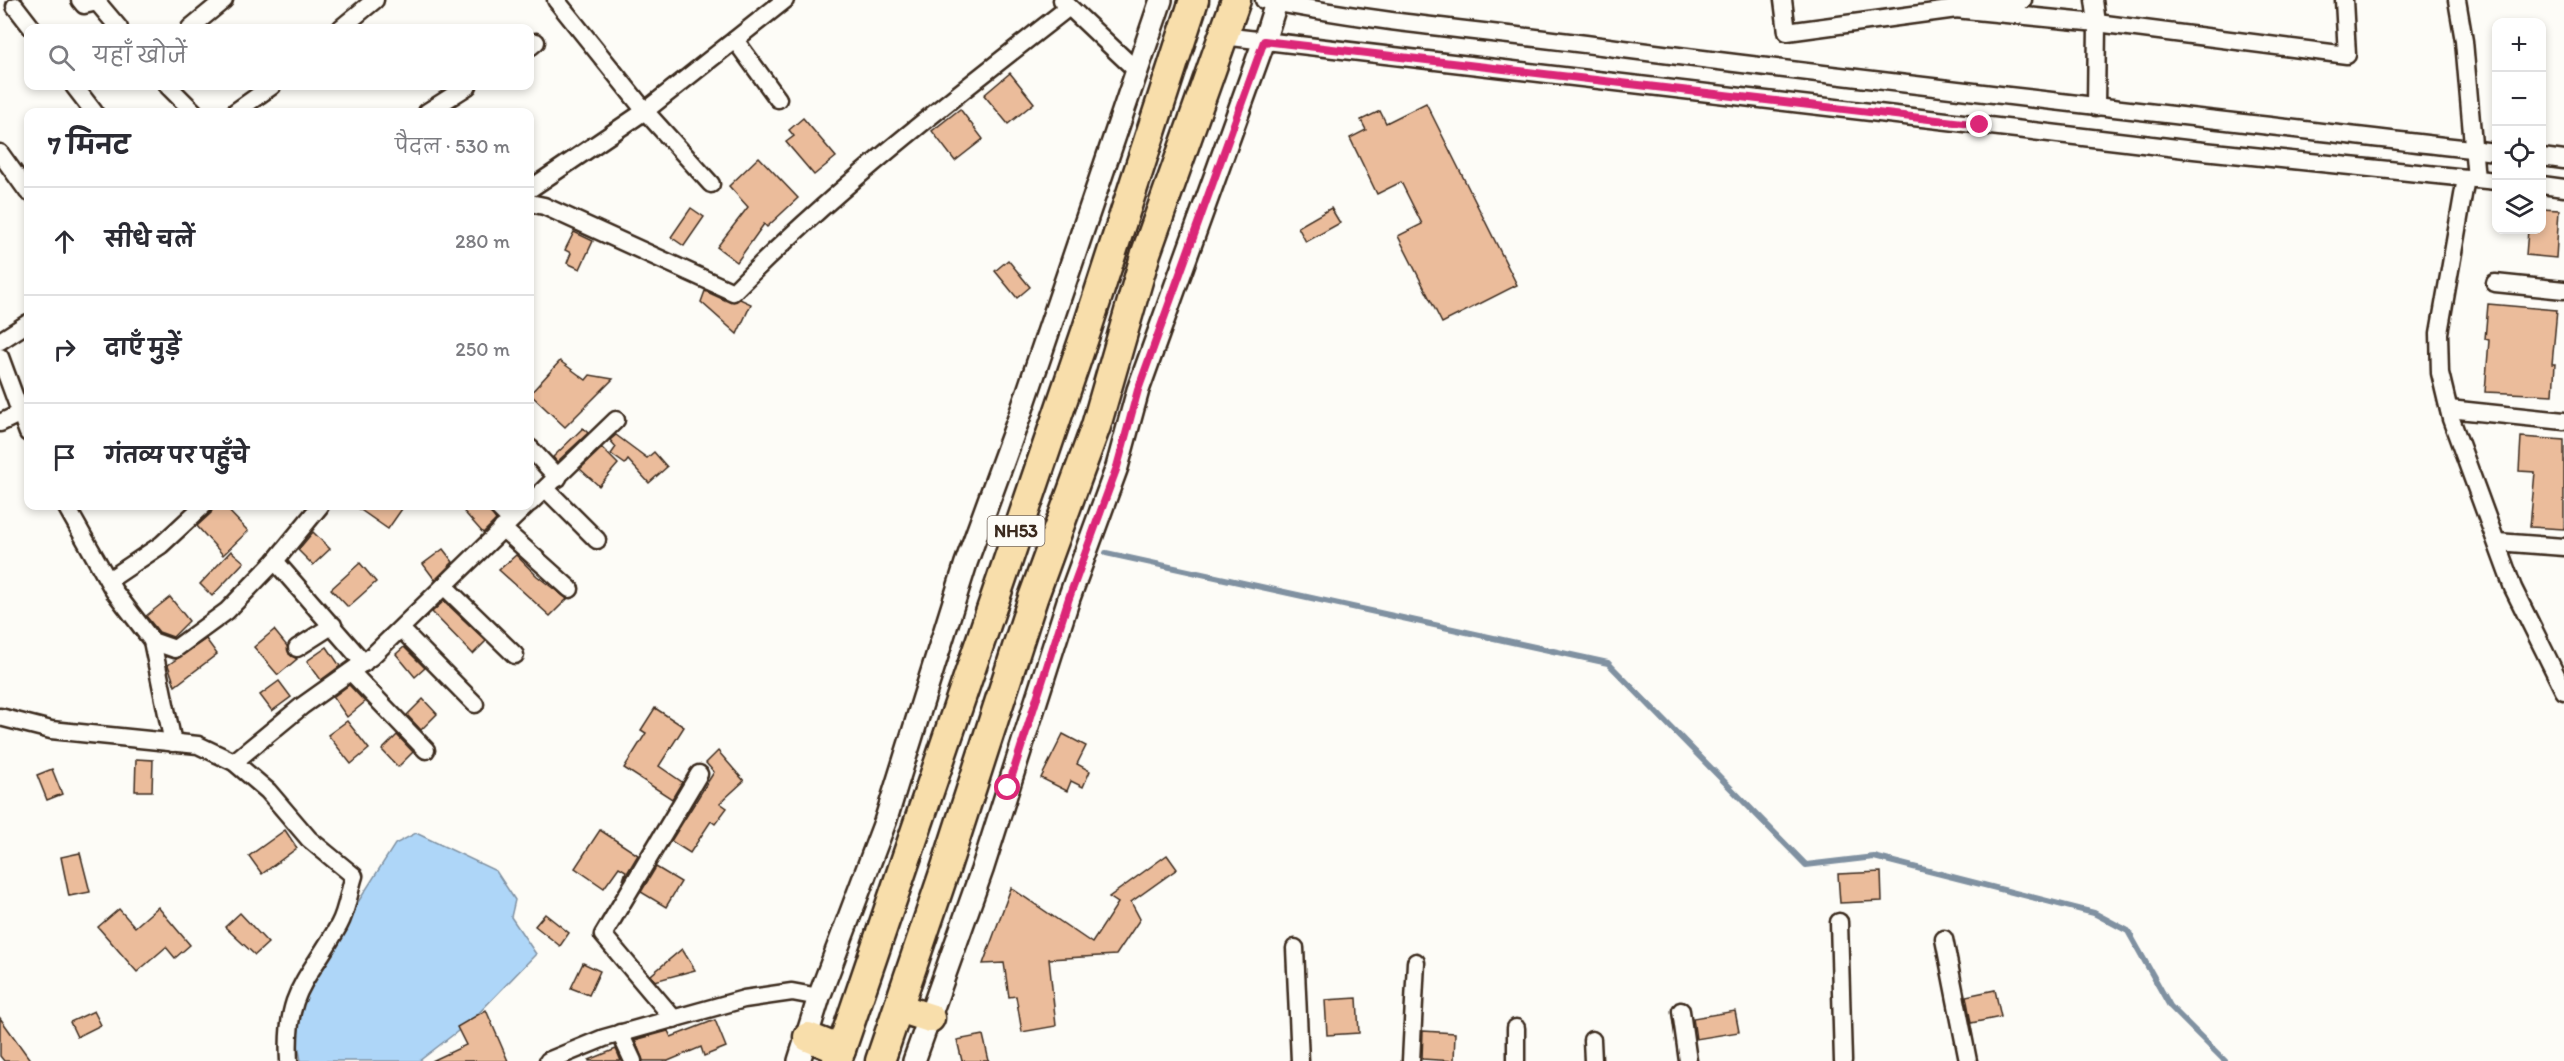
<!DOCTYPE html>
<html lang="hi">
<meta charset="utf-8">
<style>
body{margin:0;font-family:Itim,"Playpen Sans Deva",sans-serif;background:#f7f7f7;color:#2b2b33}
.controls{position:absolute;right:18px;top:18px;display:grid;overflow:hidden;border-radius:12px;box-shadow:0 3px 9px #0003}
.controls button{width:54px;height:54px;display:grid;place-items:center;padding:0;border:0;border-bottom:2px solid #e1e1e2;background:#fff;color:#2b2b33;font:30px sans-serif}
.stop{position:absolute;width:18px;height:18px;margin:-14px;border:4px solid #db2777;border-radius:50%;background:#fff}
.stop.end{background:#db2777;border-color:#fff;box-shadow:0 2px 6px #0008}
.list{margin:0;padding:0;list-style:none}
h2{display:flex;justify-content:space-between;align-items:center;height:78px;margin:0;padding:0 24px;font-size:26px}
h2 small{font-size:20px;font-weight:400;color:#7c7c81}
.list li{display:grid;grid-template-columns:39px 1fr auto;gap:18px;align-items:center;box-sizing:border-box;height:108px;padding:0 24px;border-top:2px solid #e1e1e2}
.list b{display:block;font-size:22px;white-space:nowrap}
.list em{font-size:20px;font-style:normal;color:#7c7c81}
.icon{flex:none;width:33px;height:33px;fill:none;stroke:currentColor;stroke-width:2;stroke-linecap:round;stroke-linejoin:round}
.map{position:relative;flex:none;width:2564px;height:1061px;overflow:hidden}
.search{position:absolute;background:#fff;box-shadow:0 3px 9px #0003;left:24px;top:24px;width:510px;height:66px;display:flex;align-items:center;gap:15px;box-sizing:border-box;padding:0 21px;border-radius:12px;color:#7c7c81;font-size:22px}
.panel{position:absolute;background:#fff;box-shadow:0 3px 9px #0003;left:24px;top:108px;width:510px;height:402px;border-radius:12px}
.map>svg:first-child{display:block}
.water{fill:#aed6f8;stroke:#8091a1;stroke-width:1.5}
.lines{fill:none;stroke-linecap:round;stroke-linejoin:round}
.stream{stroke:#8091a1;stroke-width:6}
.building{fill:#ebbc9b;stroke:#3b2a1e;stroke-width:1.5}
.minor-casing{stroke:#3b2a1e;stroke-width:21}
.tertiary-casing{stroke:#3b2a1e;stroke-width:26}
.trunk-casing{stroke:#3b2a1e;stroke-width:33}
.minor{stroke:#fdfcf7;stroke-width:16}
.tertiary{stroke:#fdfcf7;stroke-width:21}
.trunk{stroke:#f8deab;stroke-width:28}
.route{stroke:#db2777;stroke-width:8}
.labels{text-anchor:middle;stroke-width:4.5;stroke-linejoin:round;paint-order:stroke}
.shield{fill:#fdfcf7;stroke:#75695f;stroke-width:1.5}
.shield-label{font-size:18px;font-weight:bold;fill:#3b2a1e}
</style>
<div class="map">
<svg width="2564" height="1061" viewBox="0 0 2564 1061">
<rect width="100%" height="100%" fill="#fdfcf7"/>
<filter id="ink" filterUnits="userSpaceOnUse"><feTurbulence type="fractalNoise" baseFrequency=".0167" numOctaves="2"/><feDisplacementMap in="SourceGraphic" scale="12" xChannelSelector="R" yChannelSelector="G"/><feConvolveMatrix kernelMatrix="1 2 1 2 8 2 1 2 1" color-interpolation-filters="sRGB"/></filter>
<g filter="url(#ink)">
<polygon class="water" points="416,833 496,871 515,900 511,917 536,954 471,1021 419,1061 301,1061 294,1024 316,968 395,844"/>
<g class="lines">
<polyline class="stream" points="1106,553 1608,663 1806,865 1874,857 2094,913 2128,931 2170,1006 2225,1061"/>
</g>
<g class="building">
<polygon points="1010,73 1034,103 1008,124 984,95"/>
<polygon points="1426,103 1517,285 1442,323 1398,236 1422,224 1401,182 1377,194 1350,138 1366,130 1361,120 1380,111 1386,123"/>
<polygon points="960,109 983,139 955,161 932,131"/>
<polygon points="803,118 836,157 814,175 786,142 794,136 789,130"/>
<polygon points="759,157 798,198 767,227 764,224 737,262 717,247 748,207 729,186"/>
<polygon points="691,208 704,217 684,246 671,237"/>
<polygon points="1331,208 1340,223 1306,242 1298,227"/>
<polygon points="2541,209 2559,210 2556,258 2526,255 2528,230 2541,230"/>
<polygon points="574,232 593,241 580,269 567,263 571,253 565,250"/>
<polygon points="1008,260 1030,287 1017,298 995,271"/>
<polygon points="705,291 729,302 740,299 751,304 737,334 701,302"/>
<polygon points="2488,304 2557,310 2552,364 2555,364 2553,395 2485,392 2489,340 2485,339"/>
<polygon points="560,361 586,380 590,375 613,379 565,427 530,394"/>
<polygon points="583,428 588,433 557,462 553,457"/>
<polygon points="616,435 647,458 654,452 667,467 649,483 628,460 625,464 611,454 616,447 610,440"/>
<polygon points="2521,437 2564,440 2564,529 2530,527 2535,472 2519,471"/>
<polygon points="602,448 618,464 599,486 580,469"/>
<polygon points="213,506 224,506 248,531 223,555 197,526 211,513"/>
<polygon points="355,506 404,506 388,529"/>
<polygon points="459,506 487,506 496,520 483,533"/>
<polygon points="313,532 330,549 313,565 298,550"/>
<polygon points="443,549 453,562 435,580 423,564"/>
<polygon points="231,551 244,562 212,596 200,584"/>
<polygon points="516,555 537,576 567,599 550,616 499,570"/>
<polygon points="360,563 376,582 348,607 331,589"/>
<polygon points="170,597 189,621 173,637 159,632 146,616"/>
<polygon points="444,601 486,641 473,654 432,612"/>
<polygon points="274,630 287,646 289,654 297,659 278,675 254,647"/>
<polygon points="206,639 217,654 175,686 168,665"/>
<polygon points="327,647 340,666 321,680 307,661"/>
<polygon points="404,647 425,668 415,677 396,654"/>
<polygon points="279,681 291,697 272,711 260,695"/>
<polygon points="349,685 365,702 347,717 333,697"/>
<polygon points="423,699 437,714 421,730 407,715"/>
<polygon points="655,708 684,727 659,766 682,782 672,799 624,768 646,733 641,730"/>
<polygon points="347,721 369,749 351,764 328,735"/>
<polygon points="1063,734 1086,746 1077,764 1090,771 1083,787 1071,781 1067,791 1041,778"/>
<polygon points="397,735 413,752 398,767 382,750"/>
<polygon points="718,751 744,781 720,803 727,808 715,824 711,821 690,853 671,841 714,772 706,763"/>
<polygon points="136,759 153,760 152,791 135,791"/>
<polygon points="52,769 62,794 47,800 37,775"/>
<polygon points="285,830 297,848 262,874 249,856"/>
<polygon points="600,830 638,855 623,880 626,871 619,867 604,888 575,868"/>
<polygon points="80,853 90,892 69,896 61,857"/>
<polygon points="1167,855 1177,869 1131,902 1140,919 1116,955 1049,959 1056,1026 1022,1032 1016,996 1009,997 1004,963 983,964 1011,888 1092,943 1118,903 1109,897"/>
<polygon points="656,867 681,882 666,907 641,892"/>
<polygon points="1881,872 1882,901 1840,903 1838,874"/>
<polygon points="158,907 190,945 175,958 166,947 137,972 98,927 119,909 135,927"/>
<polygon points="240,913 268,943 255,955 225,927"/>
<polygon points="545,914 569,933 560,946 535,926"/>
<polygon points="682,949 695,970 655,981 651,975"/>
<polygon points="583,963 600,971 589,995 571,988"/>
<polygon points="1995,990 2001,1017 1971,1023 1966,996"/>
<polygon points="1357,998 1359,1033 1327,1035 1325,1000"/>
<polygon points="486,1010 508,1061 432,1061 466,1045 457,1027"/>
<polygon points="94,1011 101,1025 77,1037 70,1022"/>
<polygon points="1735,1011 1739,1032 1696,1039 1693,1018"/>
<polygon points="0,1018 31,1061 4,1061 0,1056"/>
<polygon points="715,1020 726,1047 704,1056 701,1047 668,1061 643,1061 635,1040 668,1031 671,1037"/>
<polygon points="1423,1031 1455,1033 1454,1061 1422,1059"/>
<polygon points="983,1035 989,1061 962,1061 957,1040"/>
<polygon points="616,1049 621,1061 589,1061 589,1060"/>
</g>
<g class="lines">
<g class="minor-casing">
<g id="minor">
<polyline points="80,0 84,5 97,2 119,28"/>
<polyline points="556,0 645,111 711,184"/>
<polyline points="1062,0 1137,71"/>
<path d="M1264,0C1380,24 1499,32 1616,48C1909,86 2203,118 2496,152"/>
<polyline points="1783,0 1787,32 2023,0"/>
<polyline points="2094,0 2097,23 2096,107"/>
<polyline points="2457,0 2464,41 2476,179"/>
<polyline points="15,6 32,28"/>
<polyline points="1955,9 2097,23 2347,55 2344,0"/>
<polyline points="190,28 224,0"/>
<polyline points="341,28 375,0"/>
<polyline points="1223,36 2194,150 2496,181"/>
<polyline points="735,40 778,99"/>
<polyline points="530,47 536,42"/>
<polyline points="74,86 94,112"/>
<polyline points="168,86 194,112"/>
<polyline points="235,112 272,86"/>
<polyline points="427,112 468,86"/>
<polyline points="0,153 28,192"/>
<polyline points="2542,157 2564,160"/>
<polyline points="2466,178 2439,333 2440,373 2451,419 2513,588 2564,691"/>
<polyline points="2542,185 2564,188"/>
<polyline points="530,189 645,111 785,0"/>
<path d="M530,203L544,206L733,292C836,187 953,98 1069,7"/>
<polyline points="2495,283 2564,290"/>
<polyline points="0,341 28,323"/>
<polyline points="0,357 28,433"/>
<polyline points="2449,409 2564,421"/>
<polyline points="0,423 21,413"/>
<polyline points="530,448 558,478"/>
<polyline points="546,489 597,540"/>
<polyline points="530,503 616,420"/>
<polyline points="66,506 114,591 153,642"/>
<polyline points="497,506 510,519"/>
<polyline points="502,528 570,589"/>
<polyline points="2497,542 2564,547"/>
<polyline points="275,561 364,663"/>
<polyline points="109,580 161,545 203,506"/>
<polyline points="444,586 515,655"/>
<polyline points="401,629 475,704"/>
<polyline points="297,648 333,625"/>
<polyline points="352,673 426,750"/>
<path d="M0,717L51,730L198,745L234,762L268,791L309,839L354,876C349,891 347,911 339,925C308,981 285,990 289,1061"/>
<polyline points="173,743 152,641 175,649 227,611 275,561 320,506"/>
<polyline points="234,762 302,706 371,657 526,506"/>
<polyline points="1839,922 1843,1061"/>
<polyline points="1944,939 1968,1061"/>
<polyline points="1295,948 1300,1061"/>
<polyline points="1681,1011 1688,1061"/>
<polyline points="674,1019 603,935 699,774"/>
<polyline points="620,1033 633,1061"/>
<polyline points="1592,1040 1593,1061"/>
<polyline points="548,1061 604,1038 744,999 792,992 819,997"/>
<polyline points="1411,1061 1416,962"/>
<polyline points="1516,1061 1516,1028"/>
</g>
</g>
<g class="tertiary-casing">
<g id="tertiary">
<polyline points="799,1061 819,997 885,822 966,563 1019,418 1161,0"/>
<polyline points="914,1061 982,870 1069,598 1117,467 1138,390 1264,41 1277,0"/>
</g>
</g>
<g class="trunk-casing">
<g id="trunk">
<polyline points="899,1008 930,1018"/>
<polyline points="808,1037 841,1050"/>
<polyline points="837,1061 1087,329 1194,0"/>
<polyline points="880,1061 946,867 1033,598 1096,426 1146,253 1236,0"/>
</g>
</g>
<use href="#minor" class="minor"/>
<use href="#tertiary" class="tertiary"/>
<use href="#trunk" class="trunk"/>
</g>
</g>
<g class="lines" filter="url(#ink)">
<polyline class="route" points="1008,788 1069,598 1117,467 1138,390 1264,41 1980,125"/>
</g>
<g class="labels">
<rect class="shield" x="987.5" y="516" width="57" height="30" rx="4.5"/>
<g class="shield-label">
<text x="1016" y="537">NH53</text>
</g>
</g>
</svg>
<div class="controls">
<button>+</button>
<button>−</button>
<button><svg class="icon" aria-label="locate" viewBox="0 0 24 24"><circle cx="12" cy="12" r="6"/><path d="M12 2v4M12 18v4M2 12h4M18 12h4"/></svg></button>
<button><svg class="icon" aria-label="layers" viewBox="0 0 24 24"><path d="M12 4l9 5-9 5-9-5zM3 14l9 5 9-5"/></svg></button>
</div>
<div class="stop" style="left:1008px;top:788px"></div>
<div class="stop end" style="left:1980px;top:125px"></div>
<div class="search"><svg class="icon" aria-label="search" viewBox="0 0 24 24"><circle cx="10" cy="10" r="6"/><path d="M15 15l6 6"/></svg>यहाँ खोजें</div>
<section class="panel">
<h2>7 मिनट<small>पैदल · 530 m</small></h2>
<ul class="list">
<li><svg class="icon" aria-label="ahead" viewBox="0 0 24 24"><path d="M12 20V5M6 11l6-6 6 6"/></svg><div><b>सीधे चलें</b></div><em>280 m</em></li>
<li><svg class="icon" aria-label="right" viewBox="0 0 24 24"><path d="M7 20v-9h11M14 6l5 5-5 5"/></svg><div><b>दाएँ मुड़ें</b></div><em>250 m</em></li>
<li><svg class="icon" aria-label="arrive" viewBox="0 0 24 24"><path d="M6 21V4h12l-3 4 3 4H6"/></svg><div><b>गंतव्य पर पहुँचे</b></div></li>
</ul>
</section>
</div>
